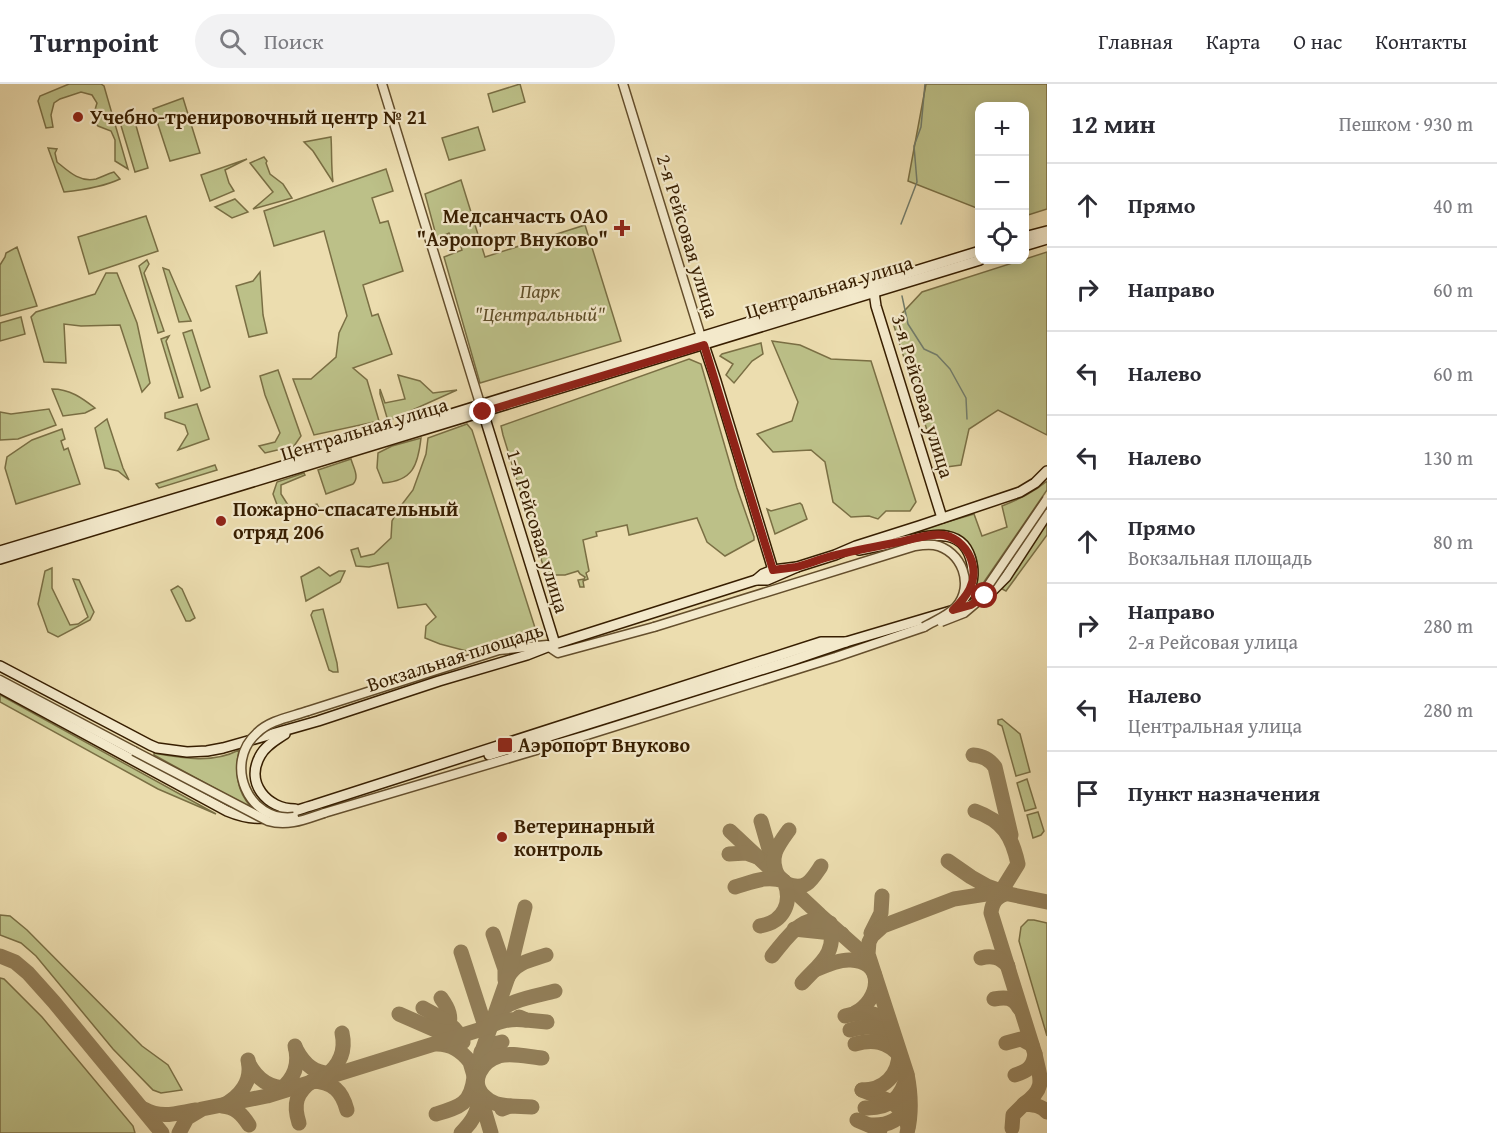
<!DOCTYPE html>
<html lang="ru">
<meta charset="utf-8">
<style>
body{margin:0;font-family:"Gentium Book Plus",serif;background:#f2f2f3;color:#2b2b33}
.controls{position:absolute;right:18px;top:18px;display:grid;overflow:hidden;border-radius:12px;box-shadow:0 3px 15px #0003}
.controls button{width:54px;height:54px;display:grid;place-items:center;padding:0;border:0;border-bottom:2px solid #e1e1e2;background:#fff;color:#2b2b33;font:30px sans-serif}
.stop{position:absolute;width:18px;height:18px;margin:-14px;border:4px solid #8f2418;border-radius:50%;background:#fff}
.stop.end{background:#8f2418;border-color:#fff;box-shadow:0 2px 6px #0008}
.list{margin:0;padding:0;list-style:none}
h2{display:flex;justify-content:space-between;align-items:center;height:78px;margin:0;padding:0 24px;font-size:26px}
h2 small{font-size:20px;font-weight:400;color:#7c7c81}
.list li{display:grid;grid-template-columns:39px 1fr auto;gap:18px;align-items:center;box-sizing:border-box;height:84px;padding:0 24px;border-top:2px solid #e1e1e2}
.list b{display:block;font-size:22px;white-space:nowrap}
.list p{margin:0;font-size:20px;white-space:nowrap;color:#7c7c81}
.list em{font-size:20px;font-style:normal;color:#7c7c81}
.icon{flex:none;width:33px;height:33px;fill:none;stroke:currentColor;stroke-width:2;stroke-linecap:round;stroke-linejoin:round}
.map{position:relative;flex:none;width:1047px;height:1049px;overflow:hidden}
header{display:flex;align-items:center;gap:36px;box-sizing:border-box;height:84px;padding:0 30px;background:#fff;border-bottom:2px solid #e1e1e2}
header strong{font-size:28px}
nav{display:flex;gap:33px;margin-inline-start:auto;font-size:21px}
.search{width:420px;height:54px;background:#f2f2f3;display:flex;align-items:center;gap:15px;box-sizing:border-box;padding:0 21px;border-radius:33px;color:#7c7c81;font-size:22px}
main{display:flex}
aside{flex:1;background:#fff}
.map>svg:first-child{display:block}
.green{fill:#bcc088;stroke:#7a6f44;stroke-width:1.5}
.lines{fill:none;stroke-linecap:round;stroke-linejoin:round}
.stream{stroke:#727c6b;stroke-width:1.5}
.taxiway{stroke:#927e58;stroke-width:15}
.tertiary-casing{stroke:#644e2c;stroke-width:11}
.secondary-casing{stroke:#371e00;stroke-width:12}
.tertiary{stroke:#f3e9cb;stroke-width:8}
.secondary{stroke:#f3e9cb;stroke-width:9}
.tertiary-bridge-casing{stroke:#644e2c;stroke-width:11;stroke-linecap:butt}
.tertiary-bridge{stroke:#f3e9cb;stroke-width:8}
.route{stroke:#8f2418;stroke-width:8}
.poi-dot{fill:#8f2418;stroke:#f3e9cb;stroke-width:2}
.labels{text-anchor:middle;stroke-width:4.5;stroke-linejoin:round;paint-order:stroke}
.poi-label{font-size:20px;font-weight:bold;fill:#371e00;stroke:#f3e9cb;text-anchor:start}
.street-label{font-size:20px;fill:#371e00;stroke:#f3e9cb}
.park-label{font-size:20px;font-style:italic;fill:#5f4f29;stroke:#f3e9cb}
</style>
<header>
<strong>Turnpoint</strong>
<div class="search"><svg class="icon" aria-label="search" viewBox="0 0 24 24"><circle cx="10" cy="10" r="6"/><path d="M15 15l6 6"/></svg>Поиск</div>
<nav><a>Главная</a><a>Карта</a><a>О нас</a><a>Контакты</a></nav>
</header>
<main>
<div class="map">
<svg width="1047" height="1049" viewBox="0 0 1047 1049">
<rect width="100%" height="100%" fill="#ecddaf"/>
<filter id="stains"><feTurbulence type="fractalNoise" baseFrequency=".00333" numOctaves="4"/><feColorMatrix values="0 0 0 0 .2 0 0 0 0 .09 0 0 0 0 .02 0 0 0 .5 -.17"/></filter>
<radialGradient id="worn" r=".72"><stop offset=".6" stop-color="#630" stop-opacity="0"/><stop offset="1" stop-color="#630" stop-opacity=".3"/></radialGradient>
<g class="green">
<polygon points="69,0 101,0 104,2 128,85 115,77 115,56 111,47 98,42 94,37 94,29 97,19 92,11 81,8 60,15 54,19 51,31 53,43 46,44 38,17 40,12"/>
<polygon points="520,0 525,18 493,28 488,10"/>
<polygon points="926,0 1047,0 1047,125 1025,132 1024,22 980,22 979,125 908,97"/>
<polygon points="183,14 200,69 170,77 153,25"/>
<polygon points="133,31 148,84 135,88 119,35"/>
<polygon points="478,43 485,66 449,76 442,54"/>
<path d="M331,53C332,68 331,83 333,98L313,67L304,58Z"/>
<path d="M48,64L57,65L55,69L57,78C68,87 80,99 96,95C102,93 107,90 114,88L120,95C103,103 83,106 64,108Z"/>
<polygon points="264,73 267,77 266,79 270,90 283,100 292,114 253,125 273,108 250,79"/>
<polygon points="247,75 225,86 229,99 234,107 210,117 201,91"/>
<polygon points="386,85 393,107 372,114 380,139 388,137 403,187 363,201 372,232 378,230 392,270 353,284 367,296 379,337 314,351 293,295 311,295 336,273 339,249 347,232 345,224 324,147 274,162 264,127"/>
<polygon points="461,96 485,173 585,141 621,257 480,299 444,173 462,166 458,153 451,154 449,149 437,155 425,110"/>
<polygon points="235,115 248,128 232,134 215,123"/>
<polygon points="146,132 158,167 89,190 78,153"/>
<polygon points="17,163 37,222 0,232 0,181 5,173 6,169"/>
<polygon points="1047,168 1047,351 998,326 969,345 961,381 939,384 893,239 922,208"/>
<polygon points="147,176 149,180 144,189 164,247 158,249 139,182"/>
<polygon points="163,184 169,186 191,237 179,238"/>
<polygon points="260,188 263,231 267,249 249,253 236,202 253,197"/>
<polygon points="106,189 117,189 137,239 150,299 142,308 120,241 81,242 64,240 66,279 44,278 31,233 36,228 95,210"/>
<polygon points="21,233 25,250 0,257 0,239"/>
<polygon points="192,246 210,303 201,307 183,249"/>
<polygon points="169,252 166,257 183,313 179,314 161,255"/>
<polygon points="772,257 800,261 831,275 871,277 916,418 910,427 886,427 878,435 869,432 851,433 833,418 825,378 811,366 773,368 757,350 792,337 798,318"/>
<polygon points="761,259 763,270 752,277 734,299 726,291 733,280 720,272 722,270"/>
<polygon points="689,275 701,280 737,404 754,453 754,456 725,472 707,458 697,434 629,451 627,441 596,448 597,452 583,456 589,487 586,489 588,495 583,497 584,503 580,503 578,496 584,495 585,493 580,490 578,487 565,491 546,491 503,351 501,342"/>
<polygon points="278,286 301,352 294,362 265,369 259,362 275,358 280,349 265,311 260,292"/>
<polygon points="398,291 420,297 433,309 457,306 388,337 380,310 380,305 385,319 405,315"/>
<path d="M52,305C70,305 82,314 95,324L85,329L63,332Z"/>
<polygon points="197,320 209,355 178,366 188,350 185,341 165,334 165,329"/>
<polygon points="49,325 56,341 18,355 0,356 0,328 11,330"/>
<polygon points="107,335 123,384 129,396 118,387 105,384 95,344"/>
<polygon points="467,340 472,346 537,550 474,569 440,560 425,554 426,542 436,533 426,520 398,524 388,479 369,483 356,482 351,466 358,464 361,473 374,470 391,454 392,437 400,423 413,406 426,370 428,354"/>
<polygon points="62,345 65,355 61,357 64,366 68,364 80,400 16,420 5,384 7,373 32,356"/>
<path d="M421,354C418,381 413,397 383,399L377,384L378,369L392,362Z"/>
<path d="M351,375C353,383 360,393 353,400L326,410L318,386Z"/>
<polygon points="215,381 217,386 159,404 156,400"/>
<polygon points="304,389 305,391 281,401 281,410 288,421 300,424 317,420 319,424 287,429 279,426 273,410 277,398"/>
<path d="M1047,397V406L975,511L971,510C980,491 982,473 965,457C959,452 952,447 944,446C933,445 921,449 910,451L909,449L974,430L982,452L1007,443L1002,422C1019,415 1033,409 1047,397Z"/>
<polygon points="800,419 802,421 807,435 775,450 767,425 771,427"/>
<polygon points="1047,439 1047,451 1006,507 1002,505"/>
<polygon points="319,483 330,492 339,487 345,487 340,498 306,517 301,493"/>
<polygon points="52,484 52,504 70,541 78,540 88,533 73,495 79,496 94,528 90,536 58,553 48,548 38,520 45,487"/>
<polygon points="178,502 182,505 195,534 190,537 186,537 171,506"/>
<polygon points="323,525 337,579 338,588 333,588 329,586 311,531 313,527"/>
<polygon points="0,611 216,730 158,705 0,618"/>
<polygon points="1002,635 1020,650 1030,688 1016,692 1002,642 998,640 998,636"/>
<path d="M239,666C235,687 236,706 251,723H249L154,671V669C182,674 212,680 239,666Z"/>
<polygon points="1027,695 1036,724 1025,727 1017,699"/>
<polygon points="1038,728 1044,747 1041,751 1033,754 1027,731"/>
<polygon points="0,831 10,832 27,846 142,962 168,981 182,1006 161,1009 153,1006 113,965 36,872 21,859 0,851"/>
<polygon points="1028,836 1034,836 1047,839 1047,952 1019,857 1021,843"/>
<polygon points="0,894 4,895 42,933 133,1042 135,1049 0,1049"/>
</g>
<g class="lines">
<g class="stream">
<polyline points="901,140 917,98 914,62 921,43 925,0"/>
<polyline points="902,212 908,240 924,265 937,271 950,285 966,314 967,335"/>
</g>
<g class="taxiway">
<path d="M973,671C983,672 989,675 995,683L1011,751"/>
<path d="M975,727C1003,737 1012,752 1018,780L997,814"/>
<polyline points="761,737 773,779"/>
<polyline points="730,747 820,831 865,871 870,878"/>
<polyline points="729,770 746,769 757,773"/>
<polyline points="948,777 971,793 987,802 1001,807"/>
<path d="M778,792C768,773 778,761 789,746"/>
<path d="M787,800C806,807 811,797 821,782"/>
<path d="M735,803C752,798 766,791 784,797C793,818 784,838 760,842"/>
<path d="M1008,809C997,812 992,818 991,829L1035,970C1040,994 1047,1004 1024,1020"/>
<polyline points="794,845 842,850"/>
<polyline points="871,849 881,829 882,812"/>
<polyline points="493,850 505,885 505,896"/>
<polyline points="461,868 484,939 486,951"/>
<polyline points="0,872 15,878 28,889 54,918 162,1049"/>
<path d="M772,872C788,853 802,828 830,839C837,870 821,878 802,899"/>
<path d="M981,874C992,871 1000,873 1008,882"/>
<path d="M815,886C826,881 840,875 851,876C886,878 880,916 855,929"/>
<path d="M508,893C516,878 531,876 546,871"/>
<path d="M441,914C449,925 452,933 448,945"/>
<path d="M994,915C1006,913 1013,913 1019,924"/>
<path d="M423,924C439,933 456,940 463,958"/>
<polyline points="399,930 438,947 458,949"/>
<path d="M495,932C505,916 537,912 555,907"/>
<path d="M845,932C865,927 880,926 892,946"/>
<polyline points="519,933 526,936 547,938"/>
<path d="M850,946C869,941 879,941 894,955"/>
<polyline points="1006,959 1021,955 1032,961"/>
<path d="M437,960C451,960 461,966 470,978L491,1049"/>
<path d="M855,960C873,955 887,957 900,972"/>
<path d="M296,965C304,980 315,991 334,989"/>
<polyline points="481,968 490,961 502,958"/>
<path d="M248,976C253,997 240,1013 222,1022C235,1023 242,1030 249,1041"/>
<path d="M249,980C257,995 269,1004 287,1004"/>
<polyline points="474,990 508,893 525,823"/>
<path d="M1015,991C1027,987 1033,984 1035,970"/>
<path d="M325,992C340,981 346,967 342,949"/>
<path d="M280,1006C294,995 300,980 295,962"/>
<path d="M862,1006L892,1018C901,1025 906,1032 908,1043"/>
<path d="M862,1006C884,1006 899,991 899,969"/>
<path d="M510,1022C501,1021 491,1020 484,1012C469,998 482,977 499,972C511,968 529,973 542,974"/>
<path d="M865,1024C889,1025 902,1014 907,991"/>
<path d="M144,1025C162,1035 177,1029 196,1026"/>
<polyline points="502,1025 510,1022 532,1023"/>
<path d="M436,1030C460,1023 471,1020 474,993"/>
<polyline points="857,1036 880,1046"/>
<path d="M299,1039C293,1020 296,1009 312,997C333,998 342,1007 347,1026"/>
<path d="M871,1041C887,1042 899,1037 907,1023"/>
<path d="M1012,1044L1013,1031L1024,1020C1033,1021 1041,1021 1047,1028"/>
<path d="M179,1049L187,1034L202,1025L267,1012L482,945C500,938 506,934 526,936"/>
<path d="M461,1049C472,1038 478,1029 479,1013"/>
<path d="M907,1049C912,1029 911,1010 907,990L868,870L869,858L872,852L883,842L954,815L999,808L1047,818"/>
</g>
<g class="tertiary-casing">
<g id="tertiary">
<polyline points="382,0 482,326"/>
<polyline points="623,0 701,253"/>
<polyline points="549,563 558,569 654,543"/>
<polyline points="0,596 134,667"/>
<polyline points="308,627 499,566 547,561"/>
<polyline points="324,729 587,651 836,573 924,543"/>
</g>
</g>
<g class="secondary-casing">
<g id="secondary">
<polyline points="1024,153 1047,147"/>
<polyline points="1024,162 1047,155"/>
<polyline points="875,204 874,208 876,222 942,434"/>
<polyline points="702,255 716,297 773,486"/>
<polyline points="483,328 555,560"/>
<path d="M859,466C874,463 889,460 904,457C931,451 965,442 972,480C975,495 971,507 961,518"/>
<polyline points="0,467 250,392 980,167"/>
<polyline points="0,475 980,176"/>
<polyline points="756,496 763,490 773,486 797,483 835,471 856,462 919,442 1020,408 1035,399 1047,387"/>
<polyline points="0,582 150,661 157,664 187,668 207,667 223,664 318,637 439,597 527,571 555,560 756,496 767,496 797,483"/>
<path d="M0,604L227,727C263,742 280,731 314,721L821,558H846"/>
<path d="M285,650C276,656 265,662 260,672C245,699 267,725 295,725"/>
<polyline points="489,671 790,577 846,558 971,521 990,509 1006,493 1047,430"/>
</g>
</g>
<use href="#tertiary" class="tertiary"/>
<use href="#secondary" class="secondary"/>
<g class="tertiary-bridge-casing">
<g id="tertiary-bridge">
<polyline points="941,538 964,529 977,518 1047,415"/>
<path d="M654,543L915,462C921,461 927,460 934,461C962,466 975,502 956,523C948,532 934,537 924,543"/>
<path d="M134,667L268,737C288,743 306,735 324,729"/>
<path d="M294,733C248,739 223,679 257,649C270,636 291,633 308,627"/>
</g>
</g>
<use href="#tertiary-bridge" class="tertiary-bridge"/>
</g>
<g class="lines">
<path class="route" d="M483,328L704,261L773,486C781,485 789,484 796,483C809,480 822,474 836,471C856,466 878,462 899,458C913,455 930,449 944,451C958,454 968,465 972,478C978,499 966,513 953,526L971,521L985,512"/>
</g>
<g class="poi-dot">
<circle cx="78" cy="33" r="6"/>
<path d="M619 135h6v6h6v6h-6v6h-6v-6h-6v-6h6z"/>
<circle cx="221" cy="437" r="6"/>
<rect x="497" y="653" width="16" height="16" rx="3"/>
<circle cx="502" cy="753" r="6"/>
</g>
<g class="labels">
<g class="poi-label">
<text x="90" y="40">Учебно-тренировочный центр № 21</text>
<text x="608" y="139" text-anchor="end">Медсанчасть ОАО<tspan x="608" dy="23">"Аэропорт Внуково"</tspan></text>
<text x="233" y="432">Пожарно-спасательный<tspan x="233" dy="23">отряд 206</tspan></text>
<text x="518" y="668">Аэропорт Внуково</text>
<text x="514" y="749">Ветеринарный<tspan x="514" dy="23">контроль</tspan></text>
</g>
<g class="street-label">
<text transform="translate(688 152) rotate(73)" y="7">2-я Рейсовая улица</text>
<text transform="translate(829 203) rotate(-17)" y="7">Центральная улица</text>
<text transform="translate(923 312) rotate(73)" y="7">3-я Рейсовая улица</text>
<text transform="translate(364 345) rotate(-17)" y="7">Центральная улица</text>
<text transform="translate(538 447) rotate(73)" y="7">1-я Рейсовая улица</text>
<text transform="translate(455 573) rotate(-18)" y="7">Вокзальная площадь</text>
</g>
<g class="park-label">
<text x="540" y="214">Парк<tspan x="540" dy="23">"Центральный"</tspan></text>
</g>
</g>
<rect width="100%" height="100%" filter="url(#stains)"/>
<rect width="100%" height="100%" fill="url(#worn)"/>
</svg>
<div class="controls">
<button>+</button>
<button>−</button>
<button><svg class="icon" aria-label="locate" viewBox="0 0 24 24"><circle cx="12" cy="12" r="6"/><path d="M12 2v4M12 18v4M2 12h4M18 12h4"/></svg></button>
</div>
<div class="stop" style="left:985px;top:512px"></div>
<div class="stop end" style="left:483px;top:328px"></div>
</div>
<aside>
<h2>12 мин<small>Пешком · 930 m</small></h2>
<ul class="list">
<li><svg class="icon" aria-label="ahead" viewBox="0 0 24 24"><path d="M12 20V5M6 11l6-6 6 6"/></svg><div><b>Прямо</b></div><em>40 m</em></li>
<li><svg class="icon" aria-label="right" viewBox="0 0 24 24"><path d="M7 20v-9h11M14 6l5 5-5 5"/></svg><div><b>Направо</b></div><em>60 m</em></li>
<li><svg class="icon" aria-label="left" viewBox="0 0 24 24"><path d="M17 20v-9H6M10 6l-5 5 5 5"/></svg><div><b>Налево</b></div><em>60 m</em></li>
<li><svg class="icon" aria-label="left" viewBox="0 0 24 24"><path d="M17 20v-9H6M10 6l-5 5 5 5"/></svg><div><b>Налево</b></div><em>130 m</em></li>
<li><svg class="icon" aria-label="ahead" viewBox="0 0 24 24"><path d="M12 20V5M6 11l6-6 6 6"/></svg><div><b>Прямо</b><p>Вокзальная площадь</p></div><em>80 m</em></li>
<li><svg class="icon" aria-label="right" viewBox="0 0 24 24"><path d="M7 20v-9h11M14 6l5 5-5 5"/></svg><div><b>Направо</b><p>2-я Рейсовая улица</p></div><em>280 m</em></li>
<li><svg class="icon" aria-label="left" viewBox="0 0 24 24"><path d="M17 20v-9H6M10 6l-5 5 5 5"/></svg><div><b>Налево</b><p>Центральная улица</p></div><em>280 m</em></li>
<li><svg class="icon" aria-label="arrive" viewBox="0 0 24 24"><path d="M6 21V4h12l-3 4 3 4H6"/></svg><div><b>Пункт назначения</b></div></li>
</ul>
</aside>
</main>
